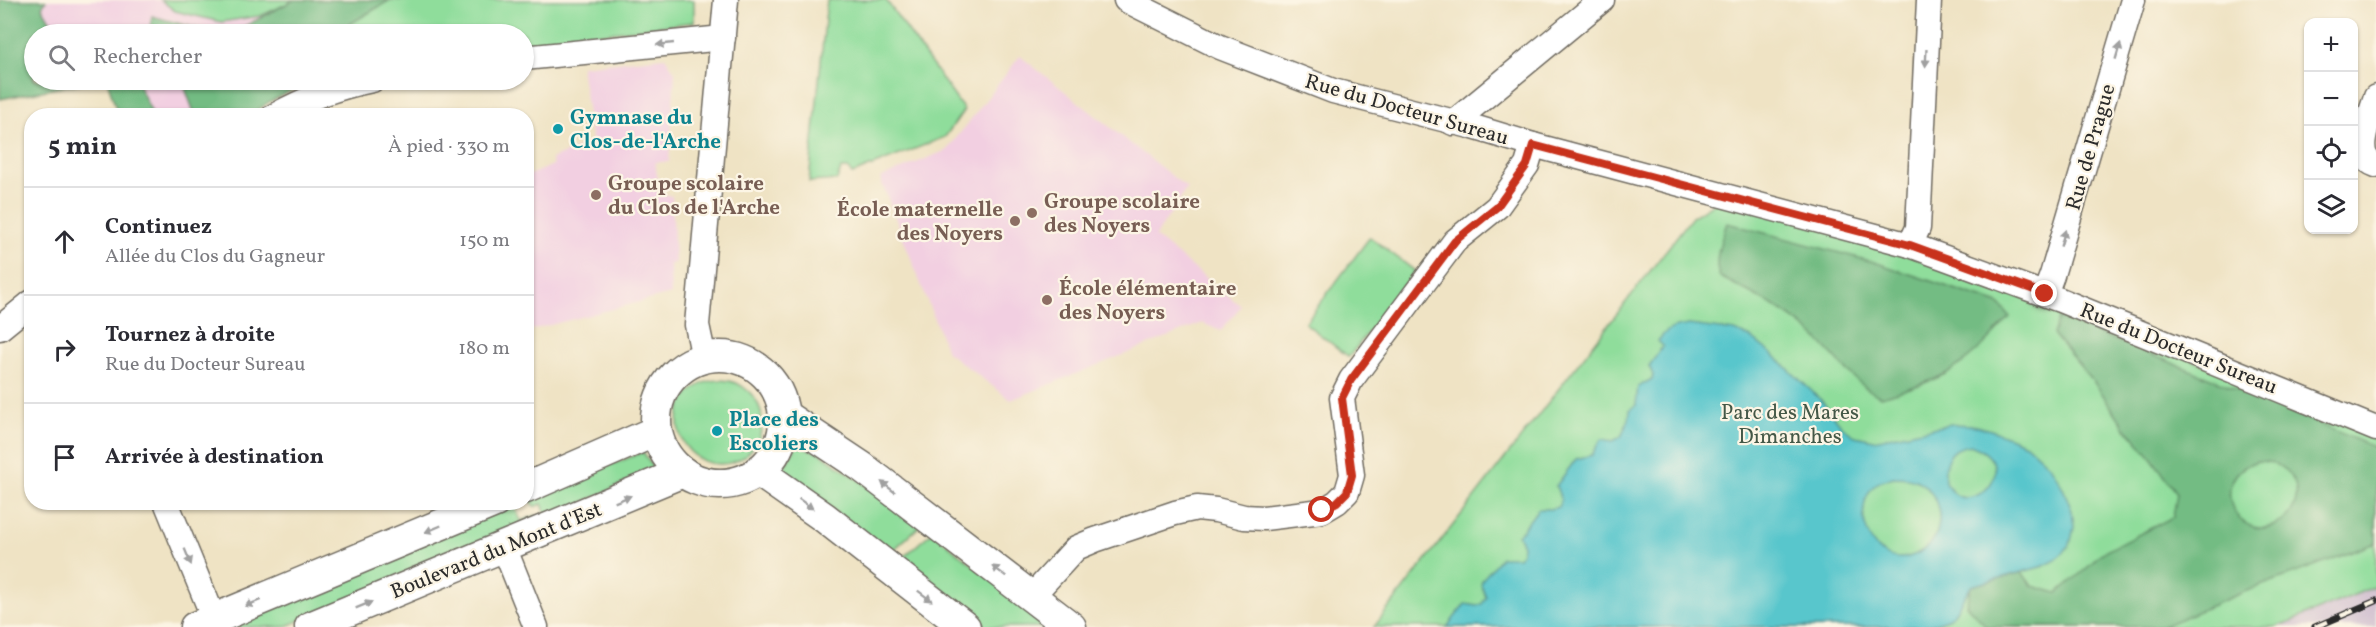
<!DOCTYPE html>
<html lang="fr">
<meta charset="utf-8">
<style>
body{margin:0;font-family:Vollkorn,serif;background:#f7f7f7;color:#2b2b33}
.controls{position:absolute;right:18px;top:18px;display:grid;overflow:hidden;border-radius:12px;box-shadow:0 2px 4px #0004}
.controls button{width:54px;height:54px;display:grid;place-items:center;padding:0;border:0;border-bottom:2px solid #e1e1e2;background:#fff;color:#2b2b33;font:30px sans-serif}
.stop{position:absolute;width:18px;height:18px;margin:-14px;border:4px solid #c8321e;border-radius:50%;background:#fff}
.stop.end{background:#c8321e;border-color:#fff;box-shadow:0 2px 6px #0008}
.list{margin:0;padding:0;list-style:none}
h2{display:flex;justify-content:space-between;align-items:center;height:78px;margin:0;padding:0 24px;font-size:26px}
h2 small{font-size:20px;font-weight:400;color:#7c7c81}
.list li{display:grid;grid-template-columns:39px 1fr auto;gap:18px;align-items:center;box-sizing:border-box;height:108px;padding:0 24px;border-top:2px solid #e1e1e2}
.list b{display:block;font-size:22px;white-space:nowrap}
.list p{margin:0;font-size:20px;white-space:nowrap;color:#7c7c81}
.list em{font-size:20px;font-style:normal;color:#7c7c81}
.icon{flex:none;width:33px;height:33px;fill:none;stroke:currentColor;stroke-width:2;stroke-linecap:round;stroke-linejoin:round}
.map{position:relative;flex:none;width:2376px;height:627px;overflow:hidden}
.search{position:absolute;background:#fff;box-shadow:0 2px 4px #0004;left:24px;top:24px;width:510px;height:66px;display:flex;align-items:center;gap:15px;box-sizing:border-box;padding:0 21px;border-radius:33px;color:#7c7c81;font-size:22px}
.panel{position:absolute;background:#fff;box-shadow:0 2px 4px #0004;left:24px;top:108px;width:510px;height:402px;border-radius:24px}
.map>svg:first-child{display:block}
.built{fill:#f2cfe1}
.industrial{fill:#cfbdcf}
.green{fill:#8fdd9b;stroke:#5d8463;stroke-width:1.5}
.forest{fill:#73bc83;stroke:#4f7457;stroke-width:1.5;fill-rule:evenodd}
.water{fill:#58c6cc;stroke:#42787c;stroke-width:1.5;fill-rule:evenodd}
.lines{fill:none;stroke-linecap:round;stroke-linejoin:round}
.minor-casing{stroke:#706b61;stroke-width:27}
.major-casing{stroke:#706b61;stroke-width:33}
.minor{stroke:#fff;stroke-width:24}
.major{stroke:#fff;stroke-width:30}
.rail-casing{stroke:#2b2b2b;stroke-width:7}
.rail{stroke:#fcf5e5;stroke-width:4.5;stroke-dasharray:14;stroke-linecap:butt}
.oneway{fill:#a0a0a0}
.route{stroke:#c8321e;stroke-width:8}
.culture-dot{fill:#0f9aa8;stroke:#fcf5e5;stroke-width:2}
.education-dot{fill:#8d6e63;stroke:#fcf5e5;stroke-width:2}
.labels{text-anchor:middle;stroke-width:4.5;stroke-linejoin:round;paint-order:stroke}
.street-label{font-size:21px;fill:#2b2b2b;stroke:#fcf5e5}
.culture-label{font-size:21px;font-weight:bold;fill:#0d838f;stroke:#fcf5e5;text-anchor:start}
.education-label{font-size:21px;font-weight:bold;fill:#785e54;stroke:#fcf5e5;text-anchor:start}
.park-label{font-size:21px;fill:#445847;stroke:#fcf5e5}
</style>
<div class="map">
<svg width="2376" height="627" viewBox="0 0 2376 627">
<rect width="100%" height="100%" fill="#fcf5e5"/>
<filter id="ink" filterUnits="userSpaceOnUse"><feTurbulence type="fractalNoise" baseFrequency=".0167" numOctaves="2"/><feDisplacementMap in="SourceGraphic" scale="12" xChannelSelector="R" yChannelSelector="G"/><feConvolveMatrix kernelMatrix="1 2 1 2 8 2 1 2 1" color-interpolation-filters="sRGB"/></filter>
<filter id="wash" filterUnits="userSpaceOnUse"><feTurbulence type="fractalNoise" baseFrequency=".008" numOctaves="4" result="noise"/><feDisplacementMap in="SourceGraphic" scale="24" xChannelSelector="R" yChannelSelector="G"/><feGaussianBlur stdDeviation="1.35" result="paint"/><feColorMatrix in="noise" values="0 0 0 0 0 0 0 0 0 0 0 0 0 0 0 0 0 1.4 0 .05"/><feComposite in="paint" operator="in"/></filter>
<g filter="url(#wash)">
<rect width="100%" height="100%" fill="#efe3c4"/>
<g class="built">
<polygon points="0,0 390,0 333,34 34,34 34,80 98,80 0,99"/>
<polygon points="1020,56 1187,188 1155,237 1241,306 1221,331 1202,323 1011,400 947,352 880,178 947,150"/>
<polygon points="665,57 675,72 669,162 655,162 660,194 672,196 675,263 670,264 671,294 527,331 527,176 553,165 551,159 592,142 581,66"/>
<polygon points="107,80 297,80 301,86 269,102 251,115 118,116"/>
</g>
<polygon class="industrial" points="2376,586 2376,627 2277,627"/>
<g class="green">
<polygon points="161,0 295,0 260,16 221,22 175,11"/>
<polygon points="390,0 694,0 694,22 582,36 524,48 524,34 333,34"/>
<polygon points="827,0 886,0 964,110 945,137 852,174 848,169 841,169 837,180 809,182"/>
<polygon points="1726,195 1910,245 2376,435 2376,586 2277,627 1374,627 1692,217"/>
<polygon points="1370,237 1415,271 1349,357 1305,323"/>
<circle cx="720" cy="422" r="42"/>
<polygon points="797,445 820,453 922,524 890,553 781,472"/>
<polygon points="643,452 654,469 548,519 542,504 534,507 530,497"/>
<polygon points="514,505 521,521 536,515 539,522 284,627 221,627"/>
<polygon points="932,532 1050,627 985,627 899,561"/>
</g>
<g class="forest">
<polygon points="0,0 46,0 42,7 58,34 34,34 34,80 98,80 0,99"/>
<polygon points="294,0 390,0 333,34 230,34"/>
<polygon points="152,16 217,34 149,34"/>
<polygon points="107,80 136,80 153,115 118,115"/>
<polygon points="182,80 297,80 301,86 269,102 251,115 195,115"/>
<path d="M1727,223L1874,262L1999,304L2010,317C1991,337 1972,359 1947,373C1927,384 1903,390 1881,397C1853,384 1834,353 1810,332C1784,309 1751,293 1720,277C1712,263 1722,237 1727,223Z"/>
<path d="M2059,318L2213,379L2376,448V543L2244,592L2161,627H1987L1966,605L1971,586L2022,572L2032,586L2057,593L2087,568L2100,554L2173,517L2177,493L2150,456L2124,426L2097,386L2053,334ZM2257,461C2283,461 2305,481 2293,508C2290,515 2284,521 2277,524C2236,545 2205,478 2257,461Z"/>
</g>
<path class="water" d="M1689,325L1735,331L1753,339L1778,359L1821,400L1843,428L1855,436L1874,440L1951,424L1971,425L1991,430L2026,444L2051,467L2063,488L2072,511L2074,527L2070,545L2056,560L2044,566L1971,586C1950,616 1962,617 1922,627H1447L1465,604L1477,606L1482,604L1486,597L1481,584L1482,580L1501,557H1518L1522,553L1523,545L1518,535L1538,509H1552L1558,507L1561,500L1556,486L1576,459L1592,455L1601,439L1613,441L1621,437L1629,419L1630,410L1636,405L1638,387L1652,379L1653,375L1649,366L1663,346L1658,341C1667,328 1674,327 1689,325ZM1970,445C2021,463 1982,507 1958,496C1953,494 1949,488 1945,483C1943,463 1948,448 1970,445ZM1893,477C1899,477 1906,477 1912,479C1933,485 1944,511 1937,532C1931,551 1903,566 1884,553C1863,540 1855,502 1876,484C1880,481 1888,479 1893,477Z"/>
</g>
<g filter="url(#ink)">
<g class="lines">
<g class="minor-casing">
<g id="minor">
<polyline points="1126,0 1220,47 1333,91 1470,126 1533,145 1910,245 2060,300 2376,429"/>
<polyline points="524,58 723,38"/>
<path d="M2376,97C2371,115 2350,157 2376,165"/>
<path d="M274,116C306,98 337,87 372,80"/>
<polyline points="1453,123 1602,0"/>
<polyline points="1910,245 1918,228 1929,0"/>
<polyline points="2045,294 2052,275 2133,0"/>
<polyline points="0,328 32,302"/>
<polyline points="704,358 697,325 726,0"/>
<polyline points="166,502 214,619"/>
<polyline points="504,547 536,627"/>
<polyline points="1032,596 1076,548 1095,540 1175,513 1197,508 1216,510 1244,517 1264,518 1322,511 1337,502 1347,492 1352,475 1342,398 1351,380 1455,241 1497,207 1527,165 1533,145"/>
</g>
</g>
<g class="major-casing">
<g id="major">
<circle cx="720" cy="420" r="64"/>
<polyline points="784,415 862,467 1071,627"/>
<polyline points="758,471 825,518 965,627"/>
<polyline points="526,488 656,431"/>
<polyline points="195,627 495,502"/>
<polyline points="310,627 683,472"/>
</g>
</g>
<use href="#minor" class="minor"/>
<use href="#major" class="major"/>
<g class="rail-casing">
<polyline id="rail" points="2315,627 2376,601"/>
</g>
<use href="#rail" class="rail"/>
</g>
<defs><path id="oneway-solid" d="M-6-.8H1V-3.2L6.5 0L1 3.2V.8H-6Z" transform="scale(1.5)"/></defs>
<g class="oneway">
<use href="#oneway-solid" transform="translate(665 44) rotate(174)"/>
<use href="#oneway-solid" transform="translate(2118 51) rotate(-74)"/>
<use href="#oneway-solid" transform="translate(1926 58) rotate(93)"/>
<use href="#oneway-solid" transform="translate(2063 238) rotate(-74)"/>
<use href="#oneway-solid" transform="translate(888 487) rotate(-142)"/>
<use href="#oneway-solid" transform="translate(623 499) rotate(-22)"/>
<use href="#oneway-solid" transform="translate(806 504) rotate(35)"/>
<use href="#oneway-solid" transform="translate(433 529) rotate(157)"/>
<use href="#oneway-solid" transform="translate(188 557) rotate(68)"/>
<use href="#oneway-solid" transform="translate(999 571) rotate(-143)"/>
<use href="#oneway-solid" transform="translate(925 596) rotate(37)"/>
<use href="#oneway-solid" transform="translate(253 603) rotate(158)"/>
<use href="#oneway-solid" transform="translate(364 605) rotate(-22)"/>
</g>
</g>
<g class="lines" filter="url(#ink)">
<polyline class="route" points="1322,510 1337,502 1347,492 1352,475 1342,398 1351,380 1455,241 1497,207 1527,165 1533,145 1910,245 2045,294"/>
</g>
<g class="culture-dot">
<circle cx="558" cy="129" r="6"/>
<circle cx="717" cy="431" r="6"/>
</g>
<g class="education-dot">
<circle cx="596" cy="195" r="6"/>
<circle cx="1032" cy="213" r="6"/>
<circle cx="1015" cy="221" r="6"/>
<circle cx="1047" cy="300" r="6"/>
</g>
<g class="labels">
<g class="street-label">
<text transform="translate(1407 109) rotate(16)" y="7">Rue du Docteur Sureau</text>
<text transform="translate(2090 147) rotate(-74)" y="7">Rue de Prague</text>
<text transform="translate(2179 348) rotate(22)" y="7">Rue du Docteur Sureau</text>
<text transform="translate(496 550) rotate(-22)" y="7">Boulevard du Mont d'Est</text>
</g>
<g class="culture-label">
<text x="570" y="124">Gymnase du<tspan x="570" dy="24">Clos-de-l'Arche</tspan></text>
<text x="729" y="426">Place des<tspan x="729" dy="24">Escoliers</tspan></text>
</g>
<g class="education-label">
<text x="608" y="190">Groupe scolaire<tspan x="608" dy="24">du Clos de l'Arche</tspan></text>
<text x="1044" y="208">Groupe scolaire<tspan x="1044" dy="24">des Noyers</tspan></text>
<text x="1003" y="216" text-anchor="end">École maternelle<tspan x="1003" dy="24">des Noyers</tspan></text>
<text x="1059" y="295">École élémentaire<tspan x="1059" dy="24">des Noyers</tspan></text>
</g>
<g class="park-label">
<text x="1790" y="419">Parc des Mares<tspan x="1790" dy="24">Dimanches</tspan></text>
</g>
</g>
</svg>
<div class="controls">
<button>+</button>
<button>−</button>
<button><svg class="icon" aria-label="locate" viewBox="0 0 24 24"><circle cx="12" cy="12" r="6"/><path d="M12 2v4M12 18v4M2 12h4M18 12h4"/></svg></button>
<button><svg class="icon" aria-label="layers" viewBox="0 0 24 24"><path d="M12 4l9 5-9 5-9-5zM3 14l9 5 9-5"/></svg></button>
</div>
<div class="stop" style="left:1322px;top:510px"></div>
<div class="stop end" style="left:2045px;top:294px"></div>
<div class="search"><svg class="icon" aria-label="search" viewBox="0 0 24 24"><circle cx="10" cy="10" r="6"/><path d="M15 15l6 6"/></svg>Rechercher</div>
<section class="panel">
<h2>5 min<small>À pied · 330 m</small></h2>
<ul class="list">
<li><svg class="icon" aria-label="ahead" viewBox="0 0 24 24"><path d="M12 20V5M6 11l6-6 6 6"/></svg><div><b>Continuez</b><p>Allée du Clos du Gagneur</p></div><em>150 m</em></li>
<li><svg class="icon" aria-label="right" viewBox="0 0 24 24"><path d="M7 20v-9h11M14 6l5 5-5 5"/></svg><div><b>Tournez à droite</b><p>Rue du Docteur Sureau</p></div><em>180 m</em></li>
<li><svg class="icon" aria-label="arrive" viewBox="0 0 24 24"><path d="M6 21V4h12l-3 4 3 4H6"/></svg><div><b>Arrivée à destination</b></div></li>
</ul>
</section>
</div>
